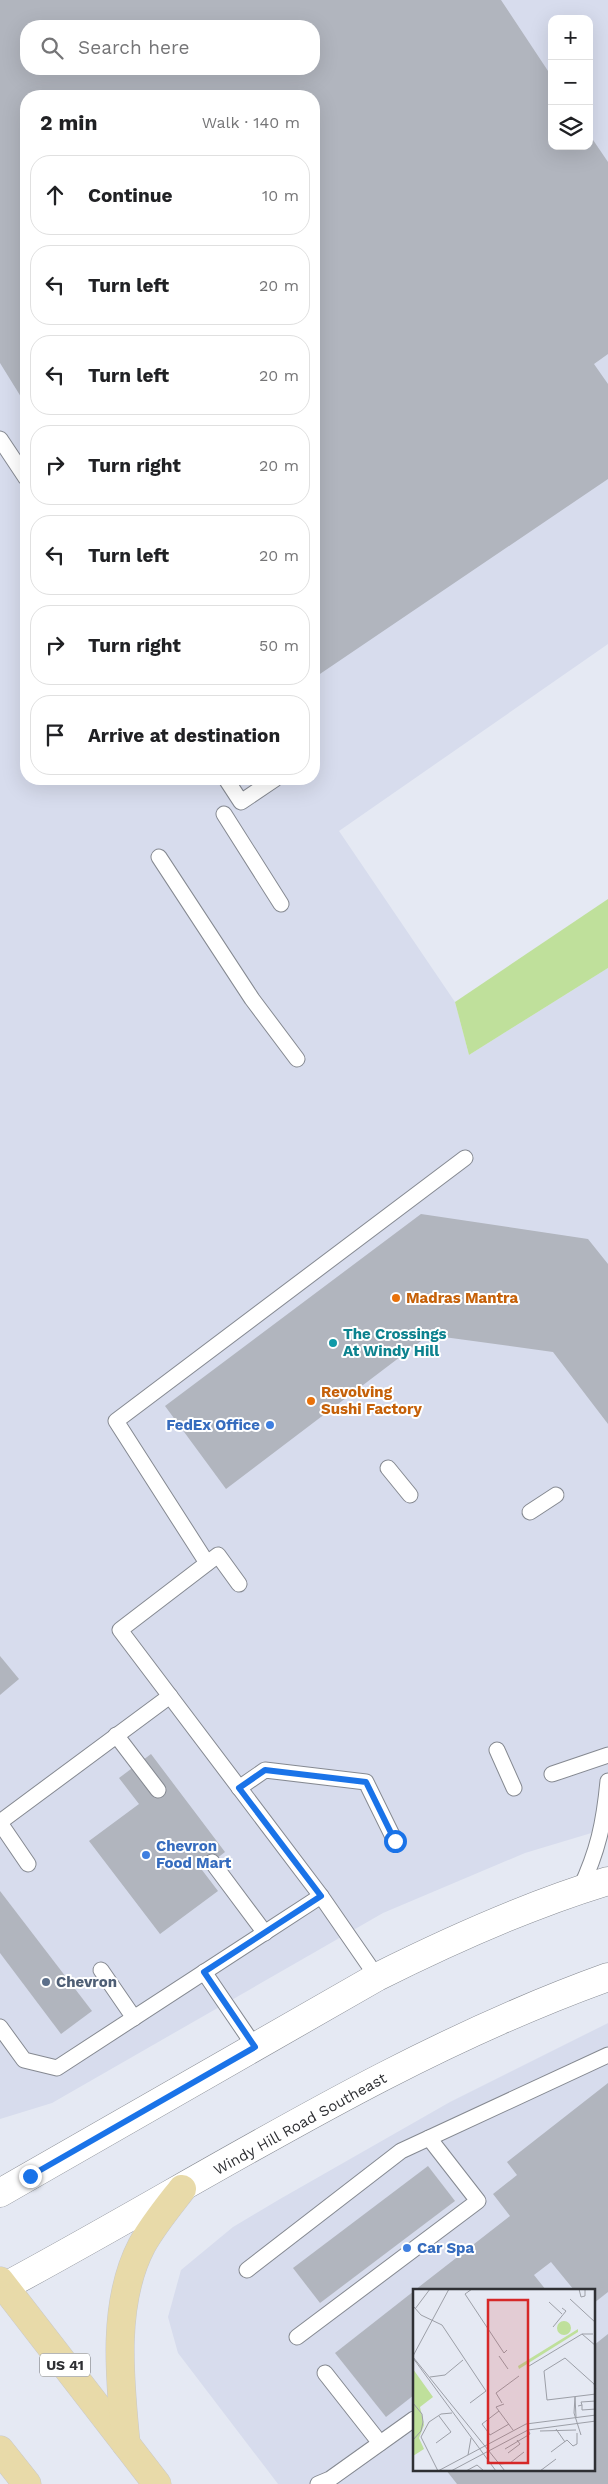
<!DOCTYPE html>
<meta charset="utf-8">
<style>
body{margin:0;font-family:"Work Sans",sans-serif;background:#f2f2f2;color:#202124}
.controls{position:absolute;right:15px;top:15px;display:grid;overflow:hidden;border-radius:10px;box-shadow:0 5px 20px #0002}
.controls button{width:45px;height:45px;display:grid;place-items:center;padding:0;border:0;border-bottom:1px solid #e0e0e0;background:#fff;color:#202124;font:25px sans-serif}
.stop{position:absolute;width:15px;height:15px;margin:-11px;border:4px solid #1a73e8;border-radius:50%;background:#fff}
.stop.end{background:#1a73e8;border-color:#fff;box-shadow:0 1px 5px #0008}
.list{margin:0;padding:0;list-style:none}
h2{display:flex;justify-content:space-between;align-items:center;height:65px;margin:0;padding:0 20px;font-size:21px}
h2 small{font-size:16px;font-weight:400;color:#757577}
.list li{display:grid;grid-template-columns:32px 1fr auto;gap:15px;align-items:center;box-sizing:border-box;height:80px;margin:0 10px 10px;padding:0 10px;border:1px solid #e0e0e0;border-radius:20px}
.list b{display:block;font-size:19px;white-space:nowrap}
.list em{font-size:16px;font-style:normal;color:#757577}
.icon{flex:none;width:28px;height:28px;fill:none;stroke:currentColor;stroke-width:2;stroke-linecap:round;stroke-linejoin:round}
.map{position:relative;flex:none;width:608px;height:2484px;overflow:hidden}
.search{position:absolute;background:#fff;box-shadow:0 5px 20px #0002;left:20px;top:20px;width:300px;height:55px;display:flex;align-items:center;gap:12px;box-sizing:border-box;padding:0 18px;border-radius:20px;color:#757577;font-size:19px}
.panel{position:absolute;background:#fff;box-shadow:0 5px 20px #0002;left:20px;top:90px;width:300px;height:695px;border-radius:20px}
.map>svg:first-child{display:block}
.built{fill:#d7dced;fill-rule:evenodd}
.green{fill:#bfe09b}
.building{fill:#b1b5be;fill-rule:evenodd}
.lines{fill:none;stroke-linecap:round;stroke-linejoin:round}
.service-casing{stroke:#858991;stroke-width:17}
.secondary-casing{stroke:#858991;stroke-width:29}
.primary-casing{stroke:#c9c9ca;stroke-width:29}
.service{stroke:#fff;stroke-width:15}
.secondary{stroke:#fff;stroke-width:28}
.primary{stroke:#e8daa9;stroke-width:28}
.route{stroke:#1a73e8;stroke-width:6}
.food-dot{fill:#e8710a;stroke:#fff;stroke-width:2}
.culture-dot{fill:#0f9aa8;stroke:#fff;stroke-width:2}
.shop-dot{fill:#3f7fe0;stroke:#fff;stroke-width:2}
.service-dot{fill:#5c6f8a;stroke:#fff;stroke-width:2}
.labels{text-anchor:middle;stroke-width:4;stroke-linejoin:round;paint-order:stroke}
.shield{fill:#fff;stroke:#6d6e71;stroke-width:1}
.shield-label{font-size:14px;font-weight:bold;fill:#2f3034}
.food-label{font-size:15px;font-weight:bold;fill:#c56008;stroke:#fff;text-anchor:start}
.culture-label{font-size:15px;font-weight:bold;fill:#0d838f;stroke:#fff;text-anchor:start}
.shop-label{font-size:15px;font-weight:bold;fill:#366cbe;stroke:#fff;text-anchor:start}
.service-label{font-size:15px;font-weight:bold;fill:#4e5e75;stroke:#fff;text-anchor:start}
.street-label{font-size:15px;fill:#2f3034;stroke:#fff}
.inset-road{fill:none;stroke:#9c9fa7;stroke-width:1}
.view{fill:#d62828;fill-opacity:0.15;stroke:#d62828;stroke-width:2.5}
.inset-edge{fill:none;stroke:#2f3034;stroke-width:2.5}
</style>
<div class="map">
<svg width="608" height="2484" viewBox="0 0 608 2484">
<rect width="100%" height="100%" fill="#e5e9f3"/>
<g class="built">
<path d="M0,0H608V644L339,831L455,1002L469,1055L608,968V1828L525,1853L383,1913L52,2103L0,2119ZM552,19H589V146H552ZM26,26H314V69H26ZM26,96H314V779H26Z"/>
<path d="M608,2023V2484H278L178,2353L168,2317L181,2270L233,2227L280,2199L450,2102ZM414,2290H594V2470H414Z"/>
</g>
<polygon class="green" points="608,899 608,968 469,1055 455,1002"/>
<g class="building">
<path d="M0,0H501L552,77V146H589V134L608,162V354L594,364L608,384V479L314,678V96H26V405L0,363ZM26,26H314V69H26Z"/>
<polygon points="421,1214 588,1239 608,1264 608,1424 553,1352 429,1335 226,1489 165,1406"/>
<polygon points="0,1656 19,1679 0,1695"/>
<polygon points="151,1754 225,1852 202,1870 218,1891 160,1934 89,1841 139,1804 119,1778"/>
<polygon points="0,1891 92,2011 61,2034 0,1953"/>
<polygon points="608,2083 608,2292 594,2303 594,2290 574,2290 551,2262 534,2275 546,2290 415,2290 510,2216 493,2194 517,2175 507,2162"/>
<polygon points="428,2166 455,2201 320,2303 293,2268"/>
<polygon points="414,2291 414,2395 386,2417 335,2353"/>
<polygon points="608,2334 608,2484 457,2484 446,2470 594,2470 594,2345"/>
</g>
<g class="lines">
<g class="service-casing">
<g id="service">
<polyline points="0,439 26,478"/>
<polyline points="226,779 241,802 275,779"/>
<polyline points="224,814 281,904"/>
<polyline points="159,857 252,999 297,1059"/>
<polyline points="388,1468 410,1495"/>
<polyline points="530,1512 556,1495"/>
<polyline points="207,1563 116,1421 465,1158"/>
<polyline points="239,1584 218,1555 120,1630 321,1896 377,1977"/>
<polyline points="116,1735 158,1790"/>
<polyline points="497,1750 514,1788"/>
<polyline points="552,1774 608,1755"/>
<polyline points="239,1788 265,1770 366,1782 395,1841"/>
<polyline points="0,1822 170,1696"/>
<polyline points="0,1823 28,1864"/>
<polyline points="212,1862 265,1933"/>
<path d="M580,1889C598,1851 604,1823 608,1781"/>
<polyline points="101,1970 134,2018"/>
<polyline points="204,1972 255,2047"/>
<polyline points="0,2027 24,2060 57,2068 321,1896"/>
<polyline points="247,2270 401,2151 608,2055"/>
<polyline points="297,2337 478,2201 429,2138"/>
<polyline points="325,2373 380,2443"/>
<polyline points="318,2484 330,2479 414,2419"/>
</g>
</g>
<g class="secondary-casing">
<g id="secondary">
<path d="M0,2193L377,1977C451,1940 528,1905 608,1881"/>
<path d="M0,2289C200,2182 393,2054 608,1977"/>
</g>
</g>
<g class="primary-casing">
<g id="primary">
<polyline points="0,2281 157,2484"/>
<path d="M126,2444C120,2381 111,2304 142,2245C153,2225 168,2207 182,2189"/>
<polyline points="0,2450 27,2484"/>
</g>
</g>
<use href="#service" class="service"/>
<use href="#secondary" class="secondary"/>
<use href="#primary" class="primary"/>
</g>
<g class="lines">
<polyline class="route" points="30,2176 255,2047 204,1972 321,1896 239,1788 265,1770 366,1782 395,1841"/>
</g>
<g class="food-dot">
<circle cx="396" cy="1298" r="5"/>
<circle cx="311" cy="1401" r="5"/>
</g>
<circle class="culture-dot" cx="333" cy="1343" r="5"/>
<g class="shop-dot">
<circle cx="270" cy="1425" r="5"/>
<circle cx="146" cy="1855" r="5"/>
<circle cx="407" cy="2248" r="5"/>
</g>
<circle class="service-dot" cx="46" cy="1982" r="5"/>
<g class="labels">
<rect class="shield" x="40" y="2353.5" width="50" height="23" rx="4"/>
<g class="shield-label">
<text x="65" y="2370">US 41</text>
</g>
<g class="food-label">
<text x="406" y="1303">Madras Mantra</text>
<text x="321" y="1397">Revolving<tspan x="321" dy="17">Sushi Factory</tspan></text>
</g>
<g class="culture-label">
<text x="343" y="1339">The Crossings<tspan x="343" dy="17">At Windy Hill</tspan></text>
</g>
<g class="shop-label">
<text x="260" y="1430" text-anchor="end">FedEx Office</text>
<text x="156" y="1851">Chevron<tspan x="156" dy="17">Food Mart</tspan></text>
<text x="417" y="2253">Car Spa</text>
</g>
<g class="service-label">
<text x="56" y="1987">Chevron</text>
</g>
<g class="street-label">
<text transform="translate(300 2124) rotate(-29)" y="5">Windy Hill Road Southeast</text>
</g>
</g>
<g transform="translate(413 2289)">
<rect width="182" height="182" fill="#e5e9f3"/>
<path d="M144 39a7 7 0 1 1 14 0a7 7 0 1 1-14 0ZM165,40V43L106,80L105,77ZM0,80L20,108L7,118L11,136L6,149L11,160L0,167Z" fill="#bfe09b"/>
<path class="inset-road" d="M59,0L52,5L91,64L94,61M166,0L168,8L172,7V0M157,10L183,34M136,13L149,25M1,18L8,26L29,36L73,102L57,114M2,20L17,0M140,38L153,22L149,19M180,45H169L183,57M0,67L36,0M86,67L95,80M0,68L92,182M0,69L83,182M116,77L169,45M17,88L32,86L50,71M183,100L181,95L152,69L131,82L134,111L183,105M162,108L161,124L168,146M162,108L163,128M0,114L9,125L10,133L8,142L0,151M89,114L83,104L106,87M91,115L83,118L100,141M169,116V121L183,120M165,117L169,116L168,113L183,112M86,122L69,135L77,146L96,135M143,140L152,153M127,142L163,141M154,151L160,157L164,155V144M23,154L38,143L26,127M92,160L117,145L115,141M138,163L154,151M95,164L107,155L104,151M55,166L58,149M87,175L97,174L111,163M25,182L8,148L16,133L28,125L39,124M25,182L113,135L183,126M38,182L115,141L183,132M53,182L64,176L71,182M127,182L143,170"/>
<path class="view" d="M75,11H115V174H75Z"/>
<rect width="182" height="182" class="inset-edge"/>
</g>
</svg>
<div class="controls">
<button>+</button>
<button>−</button>
<button><svg class="icon" aria-label="layers" viewBox="0 0 24 24"><path d="M12 4l9 5-9 5-9-5zM3 14l9 5 9-5"/></svg></button>
</div>
<div class="stop" style="left:395px;top:1841px"></div>
<div class="stop end" style="left:30px;top:2176px"></div>
<div class="search"><svg class="icon" aria-label="search" viewBox="0 0 24 24"><circle cx="10" cy="10" r="6"/><path d="M15 15l6 6"/></svg>Search here</div>
<section class="panel">
<h2>2 min<small>Walk · 140 m</small></h2>
<ul class="list">
<li><svg class="icon" aria-label="ahead" viewBox="0 0 24 24"><path d="M12 20V5M6 11l6-6 6 6"/></svg><div><b>Continue</b></div><em>10 m</em></li>
<li><svg class="icon" aria-label="left" viewBox="0 0 24 24"><path d="M17 20v-9H6M10 6l-5 5 5 5"/></svg><div><b>Turn left</b></div><em>20 m</em></li>
<li><svg class="icon" aria-label="left" viewBox="0 0 24 24"><path d="M17 20v-9H6M10 6l-5 5 5 5"/></svg><div><b>Turn left</b></div><em>20 m</em></li>
<li><svg class="icon" aria-label="right" viewBox="0 0 24 24"><path d="M7 20v-9h11M14 6l5 5-5 5"/></svg><div><b>Turn right</b></div><em>20 m</em></li>
<li><svg class="icon" aria-label="left" viewBox="0 0 24 24"><path d="M17 20v-9H6M10 6l-5 5 5 5"/></svg><div><b>Turn left</b></div><em>20 m</em></li>
<li><svg class="icon" aria-label="right" viewBox="0 0 24 24"><path d="M7 20v-9h11M14 6l5 5-5 5"/></svg><div><b>Turn right</b></div><em>50 m</em></li>
<li><svg class="icon" aria-label="arrive" viewBox="0 0 24 24"><path d="M6 21V4h12l-3 4 3 4H6"/></svg><div><b>Arrive at destination</b></div></li>
</ul>
</section>
</div>
